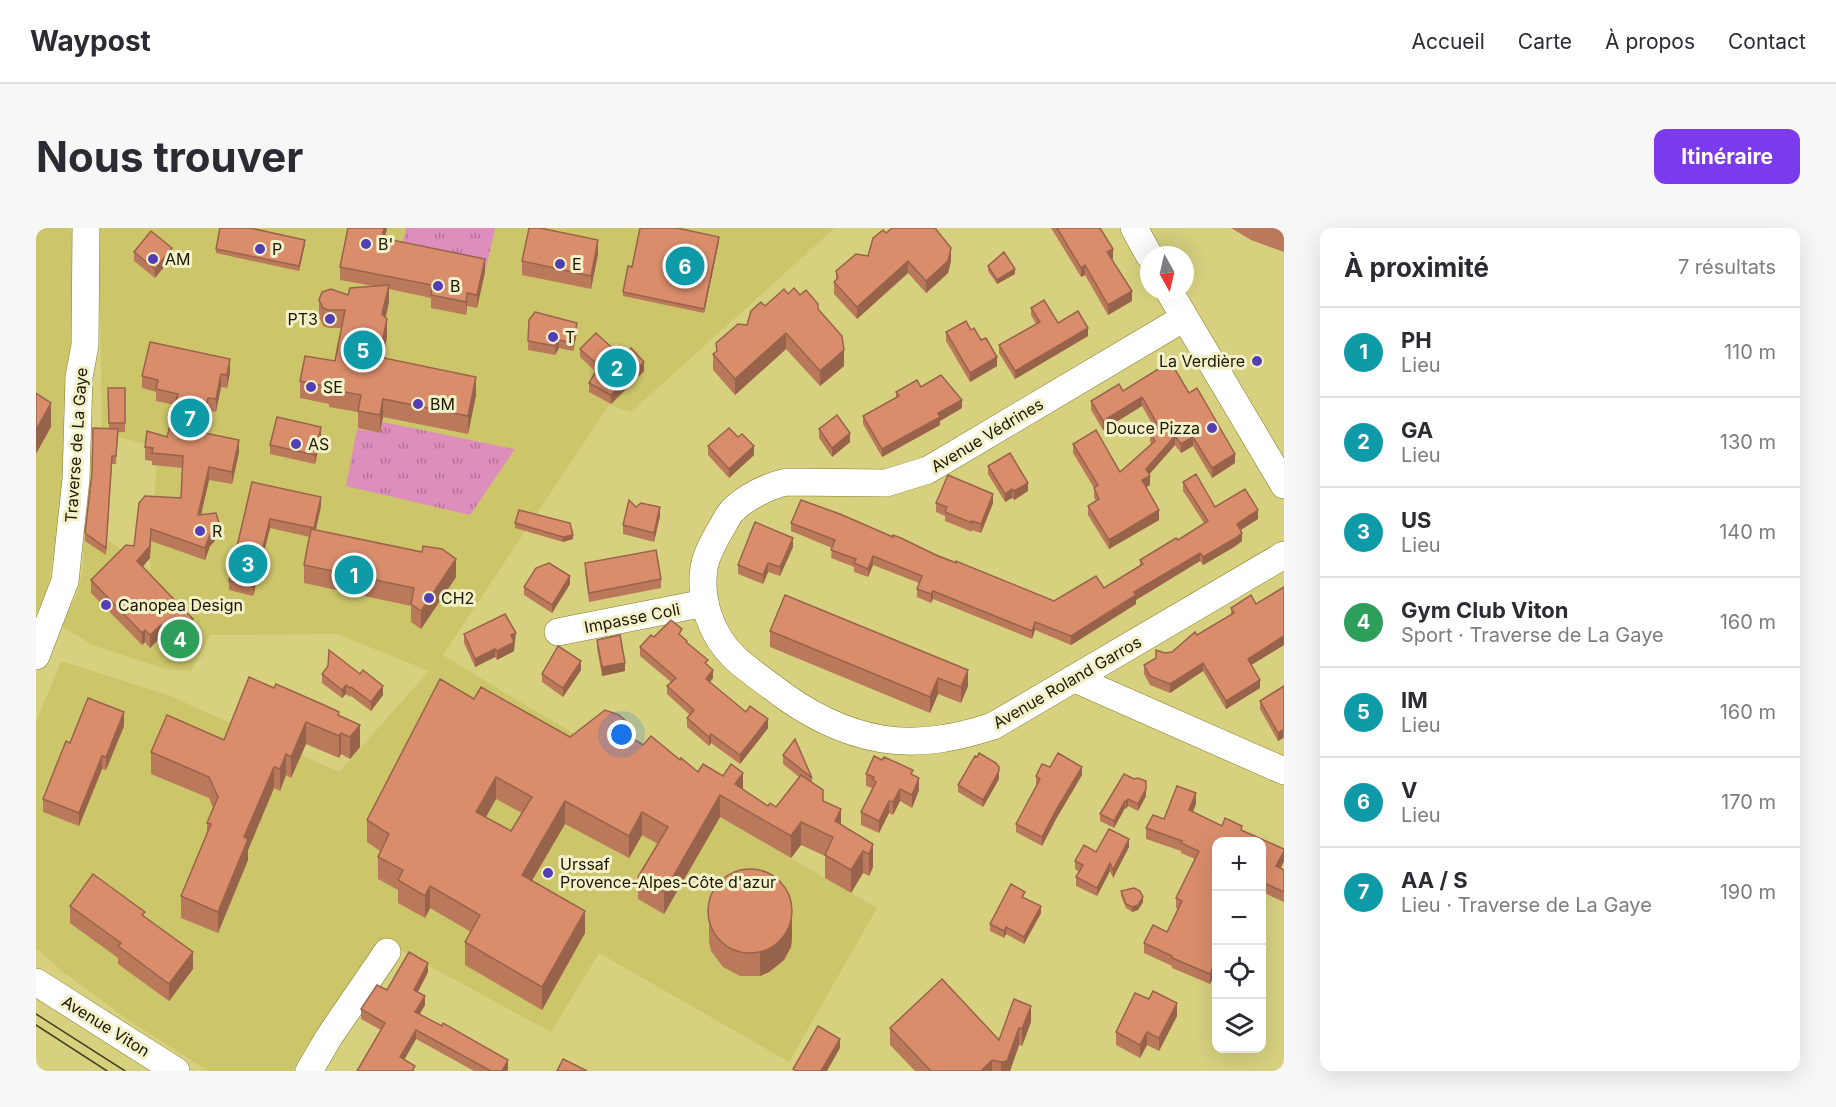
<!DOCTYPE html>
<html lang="fr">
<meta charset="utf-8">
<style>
body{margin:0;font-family:Inter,sans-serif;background:#f7f7f7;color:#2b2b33}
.controls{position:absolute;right:18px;bottom:18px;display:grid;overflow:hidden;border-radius:12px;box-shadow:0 6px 24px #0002}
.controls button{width:54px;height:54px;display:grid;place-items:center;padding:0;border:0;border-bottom:2px solid #e1e1e2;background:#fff;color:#2b2b33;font:30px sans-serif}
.compass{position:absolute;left:1104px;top:18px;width:54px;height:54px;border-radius:50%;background:#fff;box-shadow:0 6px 24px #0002;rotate:172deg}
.you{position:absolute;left:586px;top:507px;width:21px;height:21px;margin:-15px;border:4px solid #fff;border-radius:50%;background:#1a73e8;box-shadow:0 0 0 9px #1a73e833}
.badge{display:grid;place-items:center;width:39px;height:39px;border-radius:50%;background:#7c3aed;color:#fff;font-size:20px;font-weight:700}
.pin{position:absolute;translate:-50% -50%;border:3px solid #fff;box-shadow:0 2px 6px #0006}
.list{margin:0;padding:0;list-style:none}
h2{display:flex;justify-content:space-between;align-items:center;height:78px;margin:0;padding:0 24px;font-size:26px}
h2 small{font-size:20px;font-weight:400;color:#7c7c81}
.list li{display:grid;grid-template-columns:39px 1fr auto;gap:18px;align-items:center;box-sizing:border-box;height:90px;padding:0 24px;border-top:2px solid #e1e1e2}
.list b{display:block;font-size:22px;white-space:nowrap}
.list p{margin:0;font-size:20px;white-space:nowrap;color:#7c7c81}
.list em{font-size:20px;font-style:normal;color:#7c7c81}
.icon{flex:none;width:33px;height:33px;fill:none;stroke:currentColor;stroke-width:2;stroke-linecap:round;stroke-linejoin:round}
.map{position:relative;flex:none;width:1248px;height:843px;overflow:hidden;border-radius:12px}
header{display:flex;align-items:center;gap:36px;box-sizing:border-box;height:84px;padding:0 30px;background:#fff;border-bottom:2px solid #e1e1e2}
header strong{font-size:28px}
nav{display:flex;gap:33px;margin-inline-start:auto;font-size:21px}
.intro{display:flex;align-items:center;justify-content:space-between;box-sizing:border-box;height:144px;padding:0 36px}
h1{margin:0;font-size:42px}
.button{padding:15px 27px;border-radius:12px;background:#7c3aed;color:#fff;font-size:21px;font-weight:700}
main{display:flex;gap:36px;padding:0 36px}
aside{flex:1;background:#fff;border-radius:12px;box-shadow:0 6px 24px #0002}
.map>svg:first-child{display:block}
.built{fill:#ccc56a}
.grass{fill:url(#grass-tufts)}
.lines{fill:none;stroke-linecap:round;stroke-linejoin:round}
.minor-casing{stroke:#817b26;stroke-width:28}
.minor{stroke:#fff;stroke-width:27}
.tram{stroke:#45421e;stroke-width:1.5}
.wall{fill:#bb795c;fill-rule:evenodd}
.shaded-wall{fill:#98634b}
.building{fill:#d98d6b;stroke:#98634b;stroke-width:1.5;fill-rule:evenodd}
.poi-dot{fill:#533eb5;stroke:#f3f1c9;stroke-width:2}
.labels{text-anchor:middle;stroke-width:6;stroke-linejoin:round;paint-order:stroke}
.poi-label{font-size:16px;fill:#191700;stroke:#f3f1c9;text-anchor:start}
.street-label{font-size:16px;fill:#191700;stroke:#f3f1c9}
</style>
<header>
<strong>Waypost</strong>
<nav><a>Accueil</a><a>Carte</a><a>À propos</a><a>Contact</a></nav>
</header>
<div class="intro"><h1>Nous trouver</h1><a class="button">Itinéraire</a></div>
<main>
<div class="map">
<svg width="1248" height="843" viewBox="0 0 1248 843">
<defs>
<pattern id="grass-tufts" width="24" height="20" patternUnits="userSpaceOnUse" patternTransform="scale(1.5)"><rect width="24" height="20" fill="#dd8ebc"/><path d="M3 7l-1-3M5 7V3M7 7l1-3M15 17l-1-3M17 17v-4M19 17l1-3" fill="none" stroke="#b27396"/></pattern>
</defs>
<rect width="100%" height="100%" fill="#d7d17f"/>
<g class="built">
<polygon points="0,0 32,0 36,2 38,118 30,164 26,270 11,365 0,391"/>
<polygon points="63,0 799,0 595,184 573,177 407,427 484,474 841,680 753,834 563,725 515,804 347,713 272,816 256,843 172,843 92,792 26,743 0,720 0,494 25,433 132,467 303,544 393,443 301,406 174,407 155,443 132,442 56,417 26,398 41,367 47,341 48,295 115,343 114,330 122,219 66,205"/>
</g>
<g class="grass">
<polygon points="370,0 459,0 450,41 365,23"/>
<polygon points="347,194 478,221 479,221 434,287 310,258 321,201 344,205"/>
</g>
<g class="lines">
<g class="minor-casing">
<g id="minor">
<polyline points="1098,0 1113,27"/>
<polyline points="1133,63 1248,257"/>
<path d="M1148,90L892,242L850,255L751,254C734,257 708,270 696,283C692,287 689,294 686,299C679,311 670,326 668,340C663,373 676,409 700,431C711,441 724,450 736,459C768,484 805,504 846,511C885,517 920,510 957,498L1248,327"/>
<polyline points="522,404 669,375"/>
<polyline points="0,428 29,353 40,251 43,149 49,117 50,0"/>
<polyline points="1039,451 1248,543"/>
<polyline points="0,754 140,843"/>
<polyline points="273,843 293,809 351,724"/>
</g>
</g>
<use href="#minor" class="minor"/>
<g class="tram">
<polyline points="0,786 89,843"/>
<polyline points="0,797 71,843"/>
</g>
</g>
<g class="wall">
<polygon points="1015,0 1064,0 1077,31 1075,31 1096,73 1072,87 1049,47 1045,49"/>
<polygon points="1195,0 1248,0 1248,24 1215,12"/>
<polygon points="850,5 915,33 912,45 890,65 872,45 821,91 798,66 798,54 800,52 800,43 832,28"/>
<polygon points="349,10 449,44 441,80 431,78 430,87 395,80 395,70 353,61 353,74 350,89 351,109 347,130 440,167 432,206 347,189 344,205 322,200 322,184 293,179 293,176 264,170 264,153 299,133 306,100 292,100 287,98 283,89 283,72 312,67 337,58 304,52 304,39"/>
<polygon points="683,13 668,85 587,68 587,64 596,39"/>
<polygon points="269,16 263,43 180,25 180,21"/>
<polygon points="98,24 136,29 119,50 98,33"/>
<polygon points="562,26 555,61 486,47 486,33"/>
<polygon points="952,38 979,46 961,56 952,43"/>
<polygon points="752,66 764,67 782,82 808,138 784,158 750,121 699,167 677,142 677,126 680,124 680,115 711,97 729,78"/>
<polygon points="995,80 1022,95 1052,108 979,151 963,125 963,117 1000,96 995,87"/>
<polygon points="493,92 541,104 537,123 523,120 519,127 492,122"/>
<polygon points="910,104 961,138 934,154 910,113"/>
<polygon points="544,121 586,129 608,143 575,176 553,164 553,155 560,144 544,129"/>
<polygon points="194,144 191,160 185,159 180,184 172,182 167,204 203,224 196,256 173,252 165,287 183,308 174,318 169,332 115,313 114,330 106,339 157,403 138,422 125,409 114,420 109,414 106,417 55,365 55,352 98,318 145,270 147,240 116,237 116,233 109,232 109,219 131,209 139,177 120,173 120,164 106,160 106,148"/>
<polygon points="885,159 926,180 904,193 904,197 846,229 827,196 827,188 860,170 860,164"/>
<polygon points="72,160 89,160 89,204 82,204 80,236 76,236 70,327 49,313 49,305 73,201"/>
<polygon points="1087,163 1153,165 1199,235 1176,250 1157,218 1145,225 1139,217 1113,246 1114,257 1110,259 1123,292 1073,321 1052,287 1052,278 1060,273 1058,269 1058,260 1037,225 1037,216 1084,244 1115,216 1114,213 1114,204 1119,201 1106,178 1067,202 1055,182 1055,173"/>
<polygon points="783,201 814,214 796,229 783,210"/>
<polygon points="285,208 279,236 234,226 234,217"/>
<polygon points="702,209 718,227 693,250 672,227 672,218"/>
<polygon points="952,238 992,263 978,272 976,270 969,274 952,246"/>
<polygon points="216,254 285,278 280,302 420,349 385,401 375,394 375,378 268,355 268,337 274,309 234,300 217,368 193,362 193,353"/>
<polygon points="1147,254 1179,279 1222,291 1205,302 1206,313 1198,319 1167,337 1164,333 1100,372 1100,376 1035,417 999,402 996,411 897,371 895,375 881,369 881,361 883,355 837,337 832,349 818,344 818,339 795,330 796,320 755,303 755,295 857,309 1018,373 1068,360 1104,338 1104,332 1142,312 1168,295 1147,263"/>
<polygon points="900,275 957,275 945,305 936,302 936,304 909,293 909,288 900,284"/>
<polygon points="600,279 624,288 618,314 587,306 587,297"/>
<polygon points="479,295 537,311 527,314 479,300"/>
<polygon points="757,319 744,348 732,344 727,356 702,346 702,337"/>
<polygon points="549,335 625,351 625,360 553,374 549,344"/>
<polygon points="534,356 516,385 488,367 488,359"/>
<polygon points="1248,359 1248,417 1215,437 1224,460 1190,481 1167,443 1134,465 1114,457 1108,446 1108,437 1129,425 1136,424 1195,386 1195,380 1220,376"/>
<polygon points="734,403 932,458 925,475 902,466 894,485 734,419"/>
<polygon points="428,406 480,414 478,414 478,423 461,432 459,429 439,439 428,415"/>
<polygon points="618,409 646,409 672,437 677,450 674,454 710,484 732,500 704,536 675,515 673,518 651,499 651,490 654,487 631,466 631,458 635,454 604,428 604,419"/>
<polygon points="561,412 589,443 566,448 561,420"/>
<polygon points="545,442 527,469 506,454 506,446"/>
<polygon points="286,446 347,467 335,483 315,468 314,469 310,466 306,470 286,455"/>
<polygon points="213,449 303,488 324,519 314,531 305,526 303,530 270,516 255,550 250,547 244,563 238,560 212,622 212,632 182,705 145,690 145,668 171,606 171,595 177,580 173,570 115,546 115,524 188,512"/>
<polygon points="1248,458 1248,511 1247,510 1242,513 1224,481 1224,473"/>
<path d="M438,471L534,509L590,506L607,517L644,532L662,544L707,562L732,578L740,579L763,549L747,536V527L776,550V554L787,573L805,597L837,616V639L833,648L827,645L815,665L789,650V628L765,617L755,630L684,589L628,686L602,671V649L622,616L606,607L593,630L529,596L496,653L549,705L506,782L429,737V714L435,704L394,680L389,690L362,675V662L342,651V629L344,623L331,614V592ZM460,571L486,585L475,603L449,590Z"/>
<polygon points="88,498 70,542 66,541 43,598 7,584 7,571 34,515"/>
<polygon points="1014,539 1046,547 1020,591 1006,618 980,604 980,596 1001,557 1000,556 1000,548"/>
<polygon points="830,546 877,547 883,562 876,580 864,573 857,587 853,585 843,605 825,597 825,584 836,560 830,558"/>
<polygon points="1088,546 1110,568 1102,583 1092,578 1090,581 1089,580 1078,600 1064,593 1064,586"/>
<polygon points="963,551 947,579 922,564 922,557"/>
<polygon points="1141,558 1160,565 1160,576 1157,584 1186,598 1189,590 1206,598 1206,602 1248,621 1248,633 1245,640 1248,642 1248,674 1226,664 1226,614 1180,614 1180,743 1174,756 1136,740 1136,738 1108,725 1108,715 1117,697 1131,704 1142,681 1140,680 1140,670 1159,631 1145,625 1145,623 1110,611 1110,600 1117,587 1128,591"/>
<polygon points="1093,619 1077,650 1074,643 1061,668 1040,658 1040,649 1043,644 1039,641 1039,633 1060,624"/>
<polygon points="1085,663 1107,674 1102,682 1096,684 1090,680 1085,668"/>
<polygon points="989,670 1005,685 988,716 970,706 968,710 954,703 954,696"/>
<polygon points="34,678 109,689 157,741 133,773 82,736 82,730 34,695"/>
<polygon points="673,690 756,709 755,719 748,732 733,744 724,748 704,748 687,739 675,723 673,714"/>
<polygon points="392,744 382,764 389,777 384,786 472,841 471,843 438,843 380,811 368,832 379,843 321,843 345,802 325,791 325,781 351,762"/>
<polygon points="1113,771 1141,788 1123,823 1111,817 1104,830 1080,817 1080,804"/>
<polygon points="995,794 986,818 983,817 974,843 879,843 854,817 854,800 963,812"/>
</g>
<g class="shaded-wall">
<polygon points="348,0 351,0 346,23 346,10"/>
<polygon points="683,9 683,13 668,85 668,81"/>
<polygon points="269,12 269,16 263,43 263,38"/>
<polygon points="562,12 562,26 555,61 555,48"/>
<polygon points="136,20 136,29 119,50 119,41"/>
<polygon points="915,20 915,33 912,45 890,65 890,53"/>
<polygon points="1077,21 1077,31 1071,34 1071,24"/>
<polygon points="449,31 449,44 441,80 441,67"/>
<polygon points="872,33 872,45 821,91 821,79"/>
<polygon points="1049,37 1049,47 1045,49 1045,40"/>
<polygon points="979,41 979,46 961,56 961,52"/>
<polygon points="353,57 353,74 346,103 346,86"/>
<polygon points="1096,63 1096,73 1072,87 1072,77"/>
<polygon points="431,65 431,78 430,87 430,74"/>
<polygon points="351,91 351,109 343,146 343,129"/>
<polygon points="541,95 541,104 537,123 537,115"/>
<polygon points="1052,100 1052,108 979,151 979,143"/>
<polygon points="750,105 750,121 699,167 699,151"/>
<polygon points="523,112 523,120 519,127 519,118"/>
<polygon points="808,122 808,138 784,158 784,143"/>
<polygon points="961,129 961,138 934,154 934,145"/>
<polygon points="194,131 194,144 191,160 191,147"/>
<polygon points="608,134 608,143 575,176 575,167"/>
<polygon points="185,146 185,159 180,184 180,171"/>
<polygon points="440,149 440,167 432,206 432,188"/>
<polygon points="1106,169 1106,178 1067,202 1067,193"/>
<polygon points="172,170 172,182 164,216 164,204"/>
<polygon points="347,171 347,189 344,205 344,187"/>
<polygon points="926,172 926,180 904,193 904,197 846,229 846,221 902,185"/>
<polygon points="15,175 15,199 0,226 0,202"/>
<polygon points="285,199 285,208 279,236 279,227"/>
<polygon points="814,205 814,214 796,229 796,220"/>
<polygon points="1139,208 1139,217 1110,250 1110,241"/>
<polygon points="1157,209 1157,218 1145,225 1145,216"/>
<polygon points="203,212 203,224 196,256 196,244"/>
<polygon points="718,218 718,227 693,250 693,241"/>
<polygon points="1199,226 1199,235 1176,250 1176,240"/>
<polygon points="173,239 173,252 162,299 162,287"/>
<polygon points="1114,248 1114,257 1106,262 1106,252"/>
<polygon points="992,255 992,263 978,272 978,263"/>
<polygon points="976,261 976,270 969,274 969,266"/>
<polygon points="957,266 957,275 945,305 945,296"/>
<polygon points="285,269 285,278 278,309 278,300"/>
<polygon points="624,279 624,288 618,314 618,305"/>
<polygon points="1123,282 1123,292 1073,321 1073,312"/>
<polygon points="1222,282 1222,291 1201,304 1201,296"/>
<polygon points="234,291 234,300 217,368 217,359"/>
<polygon points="183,295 183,308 174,318 169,332 169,320 174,306"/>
<polygon points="115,301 114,330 101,346 101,333"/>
<polygon points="1206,305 1206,313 1198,319 1167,337 1167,329"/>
<polygon points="537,307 537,311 527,314 527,309"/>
<polygon points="757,310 757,319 744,348 744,339"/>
<polygon points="1164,325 1164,333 1100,372 1100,376 1035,417 1035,408 1098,364"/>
<polygon points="837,328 837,337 832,349 832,341"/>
<polygon points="420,331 420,349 385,401 385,383"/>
<polygon points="732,335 732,344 727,356 727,347"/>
<polygon points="534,348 534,356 516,385 516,377"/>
<polygon points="897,363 897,371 895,375 895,366"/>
<polygon points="157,391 157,403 138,422 138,410"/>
<polygon points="999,394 999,402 996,411 996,403"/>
<polygon points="125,397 125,409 114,420 114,407"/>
<polygon points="109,402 109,414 106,417 106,405"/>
<polygon points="480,405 478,423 461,432 461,423 475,407"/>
<polygon points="1248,408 1248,417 1212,439 1212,431"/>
<polygon points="459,421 459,429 439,439 439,431"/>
<polygon points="545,433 545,442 527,469 527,460"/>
<polygon points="589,435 589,443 566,448 566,439"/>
<polygon points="1167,435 1167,443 1134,465 1134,456"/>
<polygon points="677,442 677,450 670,459 670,451"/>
<polygon points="932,442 932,458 925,475 925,459"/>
<polygon points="902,450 902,466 894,485 894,469"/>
<polygon points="1224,452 1224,460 1190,481 1190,473"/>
<polygon points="310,457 310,466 306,470 306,462"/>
<polygon points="347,458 347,467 335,483 335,474"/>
<polygon points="88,484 88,498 70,542 70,529"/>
<polygon points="732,491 732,500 704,536 704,527"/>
<polygon points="590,493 590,515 583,502"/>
<polygon points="270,494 270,516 255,550 255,529"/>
<polygon points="324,497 324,519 314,531 314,509"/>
<polygon points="1247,502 1247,510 1242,513 1242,505"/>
<polygon points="305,505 305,526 303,530 303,508"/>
<polygon points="675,506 675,515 673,518 673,509"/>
<polygon points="250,526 250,547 244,563 244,541"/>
<polygon points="66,528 66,541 43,598 43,585"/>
<polygon points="238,539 238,560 212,622 212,632 182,705 182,684 208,609"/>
<polygon points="1046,539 1046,547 1020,591 1006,618 1006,609 1020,582"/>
<polygon points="963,543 963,551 947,579 947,572"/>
<polygon points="707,545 707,568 699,556"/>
<polygon points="460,549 460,571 440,607 440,584"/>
<polygon points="883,550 883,562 876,580 876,567"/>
<polygon points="864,561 864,573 857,587 857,574"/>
<polygon points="1110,561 1110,568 1102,583 1102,576"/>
<polygon points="1160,565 1160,576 1153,592 1153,582"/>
<polygon points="684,567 684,589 628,686 628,664"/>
<polygon points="1092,571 1092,578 1090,581 1090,574"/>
<polygon points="529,573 529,596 486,669 486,647"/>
<polygon points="853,573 853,585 843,605 843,593"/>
<polygon points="1089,573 1089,580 1078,600 1078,593"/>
<polygon points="805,581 805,603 799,593"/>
<polygon points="606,584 606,607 593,630 593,608"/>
<polygon points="765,594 765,617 755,630 755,608"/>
<polygon points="1093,611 1093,619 1077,650 1077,642"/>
<polygon points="837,616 837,639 833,648 833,626"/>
<polygon points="827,623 827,645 815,665 815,642"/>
<polygon points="1248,623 1248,633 1240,648 1240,638"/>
<polygon points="1074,635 1074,643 1061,668 1061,660"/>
<polygon points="394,658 394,680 389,690 389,668"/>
<polygon points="1107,669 1107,674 1102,682 1096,684 1096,679"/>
<polygon points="1005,678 1005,685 988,716 988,709"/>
<polygon points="549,683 549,705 506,782 506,759"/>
<polygon points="756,685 756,709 755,719 748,732 733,744 724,748 724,724"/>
<polygon points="970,699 970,706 968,710 968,703"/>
<polygon points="157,724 157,741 133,773 133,756"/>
<polygon points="1180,732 1180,743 1174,756 1174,746"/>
<polygon points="392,735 392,744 378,771 378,762"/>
<polygon points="389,768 389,777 379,793 379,784"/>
<polygon points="1141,775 1141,788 1123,823 1123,810"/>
<polygon points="995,778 995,794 986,818 986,801"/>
<polygon points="983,800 983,817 974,843 965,843 965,834"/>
<polygon points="380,802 380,811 364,839 364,829"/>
<polygon points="1111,804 1111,817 1104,830 1104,817"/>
<polygon points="804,811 804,820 791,843 785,843"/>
<polygon points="472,832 472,841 471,843 466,843"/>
<polygon points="956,832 956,843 945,843"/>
</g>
<g class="building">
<polygon points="184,0 214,0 269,12 263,38 180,21"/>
<polygon points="312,0 348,0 346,10 449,31 441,67 431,65 430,74 395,67 396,57 304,39"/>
<polygon points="493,0 504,0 562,12 555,48 486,33"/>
<polygon points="604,0 641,0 683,9 668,81 587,64 592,38 596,39"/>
<polygon points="856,0 899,0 915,20 912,33 890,53 872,33 821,79 798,54 802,50 800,43 820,26 832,28 837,10 847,2 850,5"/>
<polygon points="1021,0 1064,0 1077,21 1071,24 1096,63 1072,77 1049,37 1045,40"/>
<polygon points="115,3 136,20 119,41 98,24"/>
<polygon points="968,24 979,41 961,52 952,38"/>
<polygon points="353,57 346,86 351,91 343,129 440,149 432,188 347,171 344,187 322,183 325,167 293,161 294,159 264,153 269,128 299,133 309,82 292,82 287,80 283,72 286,64 295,61 312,67 314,60"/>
<polygon points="758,60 764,67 770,62 782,76 782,81 806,108 808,122 784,143 750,105 699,151 677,126 681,123 680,115 702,96 711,97 715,83 725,74 729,78 748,61 752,66"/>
<polygon points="1008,72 1022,95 1042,83 1052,100 979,143 963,117 1004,94 995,80"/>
<polygon points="499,84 541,95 537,115 523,112 519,118 492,113 493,92"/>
<polygon points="930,93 935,102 938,100 945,112 950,110 961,129 934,145 910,104"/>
<polygon points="560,105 586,129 595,120 608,134 575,167 553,155 563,138 544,121"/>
<polygon points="114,114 194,131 191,147 185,146 180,171 172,170 164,204 203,212 196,244 173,239 162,287 180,285 183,295 174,306 169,320 115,301 114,318 101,333 157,391 138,410 125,397 114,407 109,402 106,405 55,352 90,317 98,318 103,275 109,268 145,270 147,228 116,225 117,220 109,219 111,203 131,209 142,166 120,161 122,152 106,148"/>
<polygon points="1132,135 1135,139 1137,138 1153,165 1161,160 1199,226 1176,240 1157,209 1145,216 1139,208 1110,241 1114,248 1106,252 1123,282 1073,312 1052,278 1063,271 1058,260 1062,257 1037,216 1060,202 1084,244 1119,213 1114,204 1123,199 1106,169 1067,193 1055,173 1083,156 1087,163"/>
<polygon points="905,147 926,172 902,185 904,189 846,221 827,188 863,168 860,164 881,152 885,159"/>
<polygon points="72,160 89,160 89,195 73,195"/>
<polygon points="0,165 15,175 0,202"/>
<polygon points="801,187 814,205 796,220 783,201"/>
<polygon points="241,189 285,199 279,227 234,217"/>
<polygon points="57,200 82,201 80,228 76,228 70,320 49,305 56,245"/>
<polygon points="693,200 702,209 706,206 718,218 693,241 672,218"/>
<polygon points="974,225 992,255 978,263 976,261 969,266 952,238"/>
<polygon points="1160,246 1179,279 1209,261 1222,282 1201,296 1206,305 1198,311 1167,329 1164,325 1098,364 1100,367 1035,408 999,394 996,403 897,363 895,366 881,361 886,348 837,328 832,341 818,335 820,331 795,322 799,312 755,295 765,272 804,286 857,309 857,307 865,310 902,328 920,335 920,333 1018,373 1060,348 1068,360 1107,336 1104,332 1140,310 1142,312 1172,293 1147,254"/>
<polygon points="912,247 957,266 945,296 936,293 936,295 909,284 911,279 900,275"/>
<polygon points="216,254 285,269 278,300 234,291 217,359 193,353"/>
<polygon points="593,272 600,279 605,275 624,279 618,305 587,297"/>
<polygon points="483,282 534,295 537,307 527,309 479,295"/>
<polygon points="719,294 757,310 744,339 732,335 727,347 702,337"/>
<polygon points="275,301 386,324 387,318 406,321 420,331 385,383 375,376 378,360 268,337"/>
<polygon points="620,322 625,351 553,365 549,335"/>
<polygon points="513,335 534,348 516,377 488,359 500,340"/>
<polygon points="1248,359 1248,408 1212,431 1224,452 1190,473 1167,435 1134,456 1114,448 1108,437 1120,430 1120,422 1129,425 1136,424 1159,404 1161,407 1198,385 1195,380 1215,367 1220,376"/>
<polygon points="749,367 932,442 925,459 902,450 894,469 734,403"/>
<polygon points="469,386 480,405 475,407 478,414 461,423 459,421 439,431 428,406"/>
<polygon points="635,392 646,401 643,406 651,413 650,414 672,432 669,435 677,442 670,451 710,484 714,478 732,491 704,527 675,506 673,509 651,490 658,482 631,458 640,450 604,419 615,407 618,409"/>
<polygon points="584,407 589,435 566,439 561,412"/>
<polygon points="522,418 545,433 527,460 506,446"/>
<polygon points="293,422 324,446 327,442 347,458 335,474 315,459 314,460 310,457 306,462 286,446 292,438"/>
<polygon points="213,449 238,460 240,456 288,477 303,484 302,487 324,497 314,509 305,505 303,508 270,494 255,529 250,526 244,541 238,539 208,609 212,611 182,684 145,668 175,596 171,595 182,569 173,549 115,524 131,487 188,512"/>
<path d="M404,451L438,471L445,459L534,509L569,482L583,487L590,493L583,502L607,517L615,508L644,532L645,530L662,544L667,536L687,548L695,536L707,545L699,556L732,578L734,575L740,579L765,547L787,562V573L805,581L799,593L837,616L833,626L827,623L815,642L789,627L797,609L765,594L755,608L684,567L628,664L602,649L632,599L606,584L593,608L529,573L486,647L549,683L506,759L429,714L444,687L394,658L389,668L362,652L367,642L342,629L353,606L331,592ZM460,549L496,569L475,603L440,584Z"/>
<polygon points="1248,458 1248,502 1247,502 1242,505 1224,473"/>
<polygon points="52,470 88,484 70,529 66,528 43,585 7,571 30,513 34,515"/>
<polygon points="759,511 776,550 747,527"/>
<polygon points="943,525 960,535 963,539 963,543 947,572 922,557 939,528 941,529"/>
<polygon points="1022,525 1046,539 1020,582 1006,609 980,596 1004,551 1000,548 1006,536 1014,539"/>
<polygon points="838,528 846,532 848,529 877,542 875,546 883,550 876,567 864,561 857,574 853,573 843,593 825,584 840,554 837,552 838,549 830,546"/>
<polygon points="1088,546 1098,551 1102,550 1110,553 1110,561 1102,576 1092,571 1090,574 1089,573 1078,593 1064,586"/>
<polygon points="1141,558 1160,565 1153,582 1186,598 1189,590 1206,598 1205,602 1248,621 1248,623 1240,638 1248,642 1248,664 1226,654 1226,614 1180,614 1180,732 1174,746 1136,730 1136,728 1108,715 1117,697 1131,704 1146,673 1140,670 1163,623 1145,615 1146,613 1110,600 1117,587 1128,591"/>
<polygon points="1073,601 1093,611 1077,642 1074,635 1061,660 1040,649 1047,637 1039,633 1048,617 1060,624"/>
<circle cx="714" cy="683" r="42"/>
<polygon points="57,646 109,684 106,687 157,724 133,756 82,718 85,715 34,678"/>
<polygon points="975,656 989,664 986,669 1005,678 988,709 970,699 968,703 954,696"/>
<polygon points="1098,660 1104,663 1107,669 1102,677 1096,679 1090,676 1085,663"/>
<polygon points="373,724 392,735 378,762 389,768 379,784 406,798 407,795 472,832 466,843 455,843 380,802 364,829 379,838 376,843 321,843 349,795 325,781 341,757 351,762"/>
<polygon points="906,751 963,812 978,771 995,778 986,801 983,800 971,833 965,834 956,832 945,843 895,843 854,800"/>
<polygon points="1117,763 1141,775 1123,810 1111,804 1104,817 1080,804 1099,765 1113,771"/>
<polygon points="782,798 804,811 785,843 760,843 757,841"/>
<polygon points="527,831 551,843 521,843"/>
</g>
<g class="poi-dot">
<circle cx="330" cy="16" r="6"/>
<circle cx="224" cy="21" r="6"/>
<circle cx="117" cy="31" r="6"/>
<circle cx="524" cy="36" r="6"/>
<circle cx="402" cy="58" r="6"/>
<circle cx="294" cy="91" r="6"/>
<circle cx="517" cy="109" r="6"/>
<circle cx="1221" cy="133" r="6"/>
<circle cx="275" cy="159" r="6"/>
<circle cx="382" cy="176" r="6"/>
<circle cx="1176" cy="200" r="6"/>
<circle cx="260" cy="216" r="6"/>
<circle cx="164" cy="303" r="6"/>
<circle cx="393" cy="370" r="6"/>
<circle cx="70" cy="377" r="6"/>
<circle cx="512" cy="645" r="6"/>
</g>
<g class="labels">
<g class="poi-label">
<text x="342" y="22">B'</text>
<text x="236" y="27">P</text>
<text x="129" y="37">AM</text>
<text x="536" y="42">E</text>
<text x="414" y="64">B</text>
<text x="282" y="97" text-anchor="end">PT3</text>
<text x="529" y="115">T</text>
<text x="1209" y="139" text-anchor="end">La Verdière</text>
<text x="287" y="165">SE</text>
<text x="394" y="182">BM</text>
<text x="1164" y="206" text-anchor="end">Douce Pizza</text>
<text x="272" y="222">AS</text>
<text x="176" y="309">R</text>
<text x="405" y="376">CH2</text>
<text x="82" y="383">Canopea Design</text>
<text x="524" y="642">Urssaf<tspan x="524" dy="18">Provence-Alpes-Côte d'azur</tspan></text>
</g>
<g class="street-label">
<text transform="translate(951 207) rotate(-31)" y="6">Avenue Védrines</text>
<text transform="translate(40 217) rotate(-86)" y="6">Traverse de La Gaye</text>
<text transform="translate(596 390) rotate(-11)" y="6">Impasse Coli</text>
<text transform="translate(1031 454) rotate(-30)" y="6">Avenue Roland Garros</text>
<text transform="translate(70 798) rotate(32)" y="6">Avenue Viton</text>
</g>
</g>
</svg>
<div class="controls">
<button>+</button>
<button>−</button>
<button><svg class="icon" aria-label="locate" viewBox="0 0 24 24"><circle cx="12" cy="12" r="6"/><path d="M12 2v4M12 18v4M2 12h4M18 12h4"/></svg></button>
<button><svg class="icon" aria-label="layers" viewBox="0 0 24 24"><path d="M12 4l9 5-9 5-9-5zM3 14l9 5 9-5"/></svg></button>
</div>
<svg class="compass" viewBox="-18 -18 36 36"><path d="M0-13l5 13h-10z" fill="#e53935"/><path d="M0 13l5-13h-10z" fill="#7c7c81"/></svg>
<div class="you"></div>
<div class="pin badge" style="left:318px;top:347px;background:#0f9aa8">1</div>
<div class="pin badge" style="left:581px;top:140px;background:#0f9aa8">2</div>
<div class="pin badge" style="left:212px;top:336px;background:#0f9aa8">3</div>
<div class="pin badge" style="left:144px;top:411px;background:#2e9e5b">4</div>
<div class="pin badge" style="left:327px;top:122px;background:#0f9aa8">5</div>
<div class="pin badge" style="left:649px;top:38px;background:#0f9aa8">6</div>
<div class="pin badge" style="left:154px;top:190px;background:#0f9aa8">7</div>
</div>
<aside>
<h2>À proximité<small>7 résultats</small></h2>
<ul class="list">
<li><span class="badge" style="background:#0f9aa8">1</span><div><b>PH</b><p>Lieu</p></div><em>110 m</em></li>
<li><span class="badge" style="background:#0f9aa8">2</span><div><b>GA</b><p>Lieu</p></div><em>130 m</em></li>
<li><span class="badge" style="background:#0f9aa8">3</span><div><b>US</b><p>Lieu</p></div><em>140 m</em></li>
<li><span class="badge" style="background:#2e9e5b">4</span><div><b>Gym Club Viton</b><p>Sport · Traverse de La Gaye</p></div><em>160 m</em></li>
<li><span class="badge" style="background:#0f9aa8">5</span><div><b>IM</b><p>Lieu</p></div><em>160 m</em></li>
<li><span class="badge" style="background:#0f9aa8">6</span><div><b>V</b><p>Lieu</p></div><em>170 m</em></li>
<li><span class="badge" style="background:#0f9aa8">7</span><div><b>AA / S</b><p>Lieu · Traverse de La Gaye</p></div><em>190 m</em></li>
</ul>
</aside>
</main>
